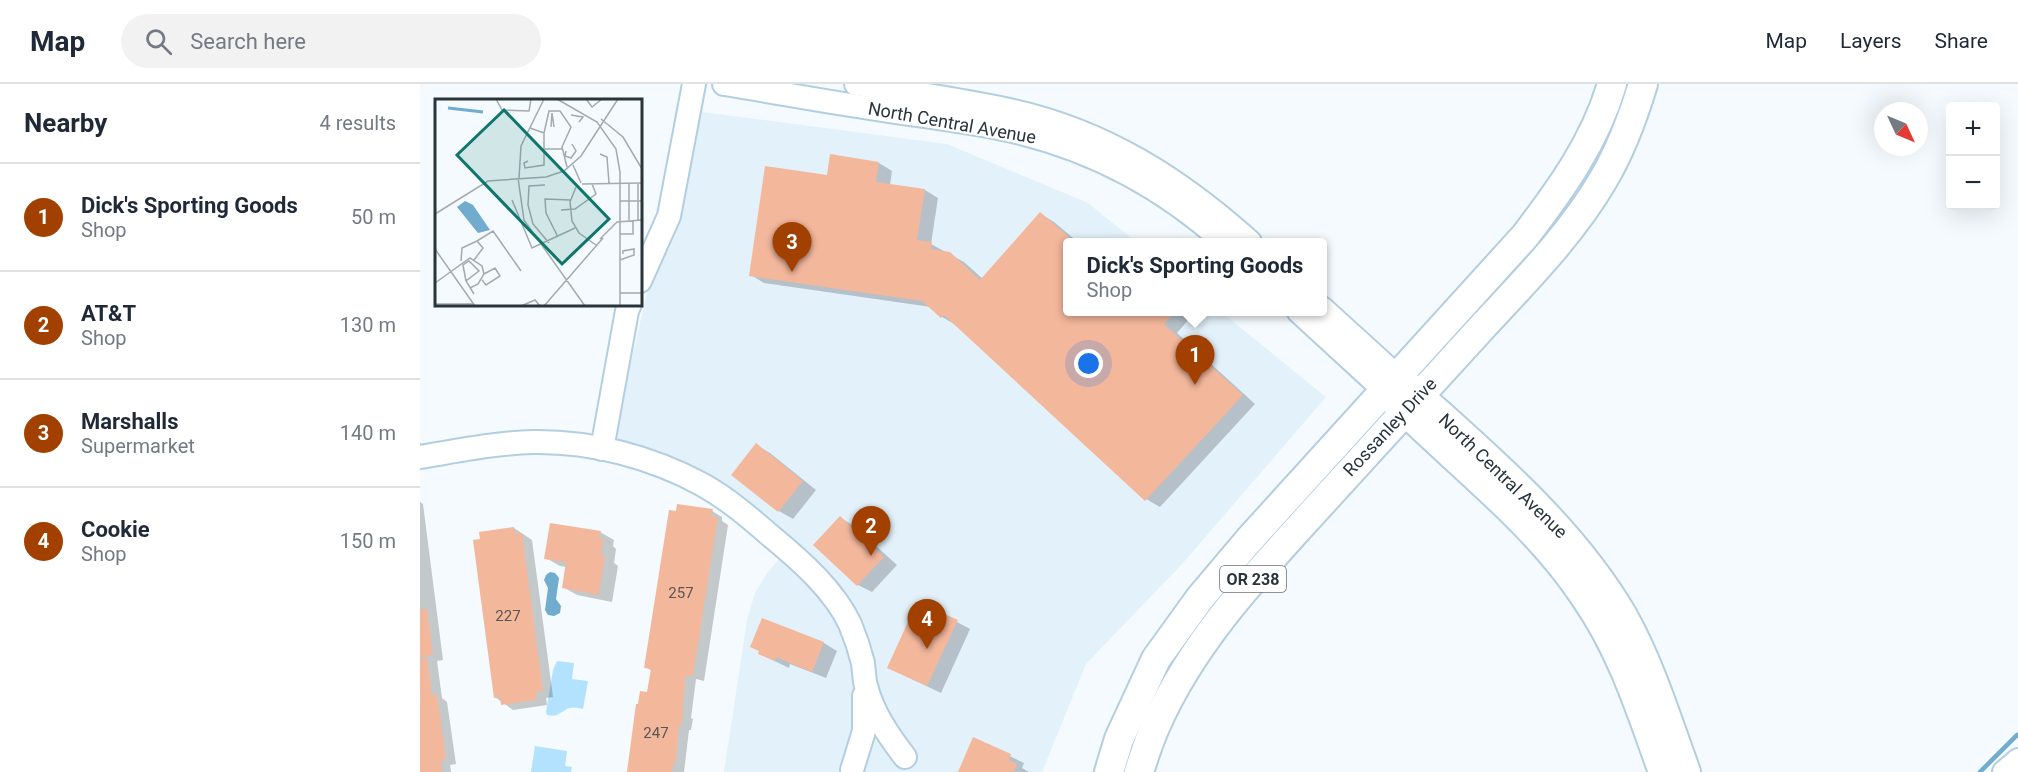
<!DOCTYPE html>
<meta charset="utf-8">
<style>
body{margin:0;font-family:Roboto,sans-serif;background:#f2f2f3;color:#1f2937}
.controls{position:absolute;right:18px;top:18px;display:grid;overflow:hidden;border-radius:6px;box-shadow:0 6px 24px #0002}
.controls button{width:54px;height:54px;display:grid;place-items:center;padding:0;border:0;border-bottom:2px solid #e0e1e3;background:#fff;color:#1f2937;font:30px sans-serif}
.compass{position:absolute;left:1454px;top:18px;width:54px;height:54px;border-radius:50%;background:#fff;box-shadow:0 6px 24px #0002;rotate:134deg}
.you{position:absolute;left:669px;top:280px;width:21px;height:21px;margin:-15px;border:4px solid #fff;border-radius:50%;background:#1a73e8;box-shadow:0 0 0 9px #1a73e833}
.badge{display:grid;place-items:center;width:39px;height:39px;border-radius:50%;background:#a24000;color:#fff;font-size:20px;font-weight:700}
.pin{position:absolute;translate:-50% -50px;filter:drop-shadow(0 2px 3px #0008)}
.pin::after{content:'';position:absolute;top:32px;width:21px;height:18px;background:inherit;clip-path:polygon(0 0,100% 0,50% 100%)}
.popup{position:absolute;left:643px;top:154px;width:264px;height:78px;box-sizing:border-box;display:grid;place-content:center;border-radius:6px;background:#fff;filter:drop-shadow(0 2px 4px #0005);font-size:20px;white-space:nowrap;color:#747a83}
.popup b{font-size:22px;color:#1f2937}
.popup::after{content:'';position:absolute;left:50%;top:100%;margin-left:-12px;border:12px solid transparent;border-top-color:#fff}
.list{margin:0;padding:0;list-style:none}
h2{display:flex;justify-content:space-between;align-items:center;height:78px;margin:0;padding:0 24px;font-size:26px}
h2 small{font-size:20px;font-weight:400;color:#747a83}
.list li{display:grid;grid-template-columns:39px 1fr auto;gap:18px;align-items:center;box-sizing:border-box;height:108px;padding:0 24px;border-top:2px solid #e0e1e3}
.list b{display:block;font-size:22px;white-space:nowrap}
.list p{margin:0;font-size:20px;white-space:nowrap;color:#747a83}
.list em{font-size:20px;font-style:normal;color:#747a83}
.icon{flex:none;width:33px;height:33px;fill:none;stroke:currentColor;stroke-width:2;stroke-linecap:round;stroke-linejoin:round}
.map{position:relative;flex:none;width:1598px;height:688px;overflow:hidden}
header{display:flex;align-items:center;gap:36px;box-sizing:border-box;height:84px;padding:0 30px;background:#fff;border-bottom:2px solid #e0e1e3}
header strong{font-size:28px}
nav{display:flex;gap:33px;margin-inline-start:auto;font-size:21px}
.search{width:420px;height:54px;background:#f2f2f3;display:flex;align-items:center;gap:15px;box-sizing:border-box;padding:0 21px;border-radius:33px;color:#747a83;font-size:22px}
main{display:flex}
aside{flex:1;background:#fff}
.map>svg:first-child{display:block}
.built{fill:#e3f1fa}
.green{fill:#b3e2ff}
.water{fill:#71accf}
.shadow{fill:#0003}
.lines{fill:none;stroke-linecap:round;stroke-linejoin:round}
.stream{stroke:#71accf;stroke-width:4.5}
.building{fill:#f3b79c}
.minor-casing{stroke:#b3cee0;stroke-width:26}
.major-casing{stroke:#b3cee0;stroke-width:32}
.minor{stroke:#fff;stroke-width:22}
.major{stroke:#fff;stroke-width:28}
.labels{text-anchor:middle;stroke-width:4.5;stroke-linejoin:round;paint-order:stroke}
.number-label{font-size:15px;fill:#5c5553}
.shield{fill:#fff;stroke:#6a7176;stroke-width:1.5}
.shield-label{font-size:16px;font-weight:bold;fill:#2a343b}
.street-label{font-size:18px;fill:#2a343b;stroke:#fff}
.inset-river{fill:none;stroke:#71accf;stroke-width:3}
.inset-road{fill:none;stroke:#a3abaf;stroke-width:1.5}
.view{fill:#0f766e;fill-opacity:0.15;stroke:#0f766e;stroke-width:3}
.inset-edge{fill:none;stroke:#2a343b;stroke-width:3}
</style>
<header>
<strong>Map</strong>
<div class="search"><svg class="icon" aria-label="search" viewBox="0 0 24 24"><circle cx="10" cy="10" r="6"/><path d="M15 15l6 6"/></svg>Search here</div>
<nav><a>Map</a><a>Layers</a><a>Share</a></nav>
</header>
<main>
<aside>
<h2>Nearby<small>4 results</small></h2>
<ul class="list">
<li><span class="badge">1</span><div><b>Dick's Sporting Goods</b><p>Shop</p></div><em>50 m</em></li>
<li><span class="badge">2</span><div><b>AT&amp;T</b><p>Shop</p></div><em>130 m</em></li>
<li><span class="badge">3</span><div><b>Marshalls</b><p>Supermarket</p></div><em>140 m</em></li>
<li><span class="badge">4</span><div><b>Cookie</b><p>Shop</p></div><em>150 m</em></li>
</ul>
</aside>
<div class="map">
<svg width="1598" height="688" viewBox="0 0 1598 688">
<rect width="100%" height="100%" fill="#f4fafd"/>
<polygon class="built" points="282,28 527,60 668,119 716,158 648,158 648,228 801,228 906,313 763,479 666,580 622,688 304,688 327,536 335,509 347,489 373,459 205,362 198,355 195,347 231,192 255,152"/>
<g class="green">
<path d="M137,577L154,579L152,595L168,597L163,625C158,624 152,623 147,625C138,630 137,633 127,631L126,628L133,586Z"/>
<polygon points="115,662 147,667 145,682 152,683 151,688 111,688"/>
</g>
<polygon class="water" points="130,488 135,489 139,494 136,515 141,522 140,529 134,532 128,531 125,526 128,504 124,496 126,491"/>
<g class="shadow">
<polygon points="459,79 472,87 470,101 505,106 518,114 511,160 544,178 563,195 621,130 634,138 658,158 648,158 648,228 761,228 769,235 757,249 835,320 740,423 726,415 536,241 522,233 511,223 344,199 331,191 408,93"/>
<polygon points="336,361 350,369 396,406 373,435 359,427 313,390"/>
<polygon points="0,418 3,420 23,576 17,577 22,614 27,618 36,680 30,681 31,688 0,688"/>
<polygon points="292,427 302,433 302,437 308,441 284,597 276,595 271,634 273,635 271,646 269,646 264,688 208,688 229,610 232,587 226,583"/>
<polygon points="421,434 434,442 477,481 452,508 438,501"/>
<polygon points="94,444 112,456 133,613 126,614 127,621 93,626 75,613"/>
<polygon points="180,448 194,456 193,462 196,465 194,479 198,482 192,518 157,511 143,503 146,483 140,482 126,474"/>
<polygon points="537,538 550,545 521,609 483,591"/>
<polygon points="404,559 417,567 406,594 370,580 369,584 340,570"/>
<polygon points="554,655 604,679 602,684 609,688 540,688"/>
</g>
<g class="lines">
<polyline class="stream" points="1560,688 1597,651"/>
</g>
<g class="building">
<polygon points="410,70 459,78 456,98 505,105 497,156 512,158 511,165 530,168 560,196 620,128 648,152 648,228 755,228 744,240 823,311 725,417 524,231 521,234 502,217 329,192 345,82 407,91"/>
<polygon points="336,359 383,397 358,428 311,391"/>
<polygon points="257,420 293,425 291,432 298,433 273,592 266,591 262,627 264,627 261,642 259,641 256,679 254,678 252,688 207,688 216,620 218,620 220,607 227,608 231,585 224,584 249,426 256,427"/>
<polygon points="420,432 464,473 437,502 393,461"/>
<polygon points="130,439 181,447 179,454 183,455 181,472 185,472 179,511 142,504 146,478 124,475"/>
<polygon points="94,443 95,450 102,449 123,607 116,608 117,616 81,621 80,613 74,614 53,456 60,455 59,448"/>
<polygon points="497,518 538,536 507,602 467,584"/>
<polygon points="0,525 7,525 13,571 0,573"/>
<polygon points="342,534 404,558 392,588 356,573 355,577 338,570 339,567 330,563"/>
<polygon points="7,573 12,611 17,610 26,675 21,676 22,688 0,688 0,574"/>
<polygon points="553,653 591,670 589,676 597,680 594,688 538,688"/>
</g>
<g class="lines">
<g class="minor-casing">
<g id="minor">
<path d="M304,0C355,8 406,18 457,25C501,32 545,37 588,46C669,64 743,103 804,158"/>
<path d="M436,0C487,8 539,15 589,26C683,46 760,95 830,158"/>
<polyline points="220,197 249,132 274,0"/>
<polyline points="902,224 978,293"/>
<polyline points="879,228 965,307"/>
<polyline points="182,365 207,227 210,220"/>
<path d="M0,373C37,367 75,359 113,358C171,357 232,373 283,401C308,415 330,434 352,453C381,477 414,506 430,540C435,552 440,567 443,579C444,587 444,595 446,602C453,629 468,651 485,673"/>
<polyline points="432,686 444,647 444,612"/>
<polyline points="1584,688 1598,676"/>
</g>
</g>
<g class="major-casing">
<g id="major">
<path d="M986,300C1064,371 1149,440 1203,532C1230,580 1247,636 1266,688"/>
<path d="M971,313C1036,379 1113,435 1165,513C1202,566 1221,627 1243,688"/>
<path d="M689,688L699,655L736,575L780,514L829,456L1105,152C1141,105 1175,58 1192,0"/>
<path d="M719,688C724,672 729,656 736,641C773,557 837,490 897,424C953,362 1009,301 1065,240C1106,196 1153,148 1183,96C1201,66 1213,33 1223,0"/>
</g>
</g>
<use href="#minor" class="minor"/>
<use href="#major" class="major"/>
</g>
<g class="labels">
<g class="number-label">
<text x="261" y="514">257</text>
<text x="88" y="537">227</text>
<text x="236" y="654">247</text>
</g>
<rect class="shield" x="800" y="482" width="66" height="26" rx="4.5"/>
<g class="shield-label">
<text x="833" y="501">OR 238</text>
</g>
<g class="street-label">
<text transform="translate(532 39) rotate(10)" y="6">North Central Avenue</text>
<text transform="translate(970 343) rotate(-47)" y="6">Rossanley Drive</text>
<text transform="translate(1083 392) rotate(44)" y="6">North Central Avenue</text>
</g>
</g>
<g transform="translate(15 15)">
<rect width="207" height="207" fill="#f4fafd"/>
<path d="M30,102L38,106L55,131L43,134L22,108Z" fill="#71accf"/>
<path class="inset-river" d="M13,9L48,13"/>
<path class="inset-road" d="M61,0L67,11L94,12L96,0M122,0L162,23L181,50L185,73V207M151,0L157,8L167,0M136,16L148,18L144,23M166,20L188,38L207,70M116,28L117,14L119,28M95,29L109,34L114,12H125L136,28L127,48L132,68M109,50H128M131,52L130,57L136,59L141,52L137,45M165,55L172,58L174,84M93,62L89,64L90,69L109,66V34M138,66L146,84M83,79L89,121L150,207M84,79L86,47L109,0M203,84V121M147,85L207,84M110,86L94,87L93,106L98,125L114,144M141,88L135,103L137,122L144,134L161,146M77,101L97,149L140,129M185,102H207M126,111L140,110L161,95L157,85M0,115L53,82L111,78L129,72L146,57L183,0M194,121V84M185,135H198V121M123,138L111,114L110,100L136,101M165,140L182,123L207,121M42,142L58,132L86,172M0,150L40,207M185,161L199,156V150L188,152V155M26,162L27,149L42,142L48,149L39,161M47,181L51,186L65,177L60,169L49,175M31,182L28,166L34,162L44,172L31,182L39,195M0,184L35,159L47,167L49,175L43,185L35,189M185,194H207M0,205H38M86,207L100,201L105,207M109,207L168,139"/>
<path class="view" d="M69,11L174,120L127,165L22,56Z"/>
<rect width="207" height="207" class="inset-edge"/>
</g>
</svg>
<div class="controls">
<button>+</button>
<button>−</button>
</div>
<svg class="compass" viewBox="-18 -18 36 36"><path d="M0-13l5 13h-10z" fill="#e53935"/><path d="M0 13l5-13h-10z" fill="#747a83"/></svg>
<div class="you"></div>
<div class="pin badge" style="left:775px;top:301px">1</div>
<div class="popup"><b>Dick's Sporting Goods</b>Shop</div>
<div class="pin badge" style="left:451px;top:472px">2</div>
<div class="pin badge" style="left:372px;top:188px">3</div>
<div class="pin badge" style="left:507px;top:565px">4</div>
</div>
</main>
